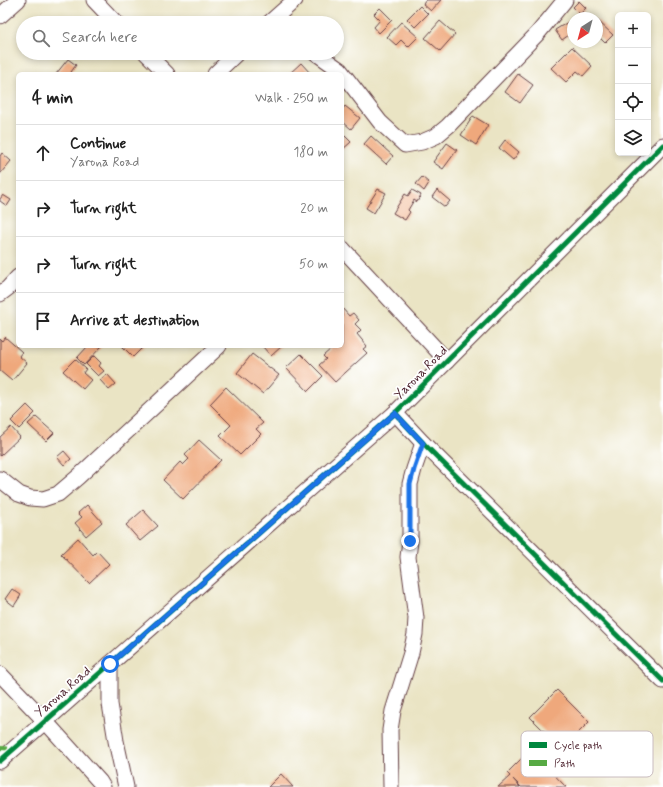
<!DOCTYPE html>
<meta charset="utf-8">
<style>
body{margin:0;font-family:Mynerve,sans-serif;background:#f6f6f6;color:#222}
.controls{position:absolute;right:12px;top:12px;display:grid;overflow:hidden;border-radius:6px;box-shadow:0 2px 6px #0003}
.controls button{width:36px;height:36px;display:grid;place-items:center;padding:0;border:0;border-bottom:1px solid #e0e0e0;background:#fff;color:#222;font:20px sans-serif}
.compass{position:absolute;left:567px;top:12px;width:36px;height:36px;border-radius:50%;background:#fff;box-shadow:0 2px 6px #0003;rotate:216deg}
.stop{position:absolute;width:12px;height:12px;margin:-9px;border:3px solid #1a73e8;border-radius:50%;background:#fff}
.stop.end{background:#1a73e8;border-color:#fff;box-shadow:0 1px 4px #0008}
.list{margin:0;padding:0;list-style:none}
h2{display:flex;justify-content:space-between;align-items:center;height:52px;margin:0;padding:0 16px;font-size:17px}
h2 small{font-size:13px;font-weight:400;color:#767676}
.list li{display:grid;grid-template-columns:26px 1fr auto;gap:12px;align-items:center;box-sizing:border-box;height:56px;padding:0 16px;border-top:1px solid #e0e0e0}
.list b{display:block;font-size:15px;white-space:nowrap}
.list p{margin:0;font-size:13px;white-space:nowrap;color:#767676}
.list em{font-size:13px;font-style:normal;color:#767676}
.icon{flex:none;width:22px;height:22px;fill:none;stroke:currentColor;stroke-width:2;stroke-linecap:round;stroke-linejoin:round}
.map{position:relative;flex:none;width:663px;height:787px;overflow:hidden}
.search{position:absolute;background:#fff;box-shadow:0 2px 6px #0003;left:16px;top:16px;width:328px;height:44px;display:flex;align-items:center;gap:10px;box-sizing:border-box;padding:0 14px;border-radius:22px;color:#767676;font-size:15px}
.panel{position:absolute;background:#fff;box-shadow:0 2px 6px #0003;left:16px;top:72px;width:328px;height:276px;border-radius:6px}
.map>svg:first-child{display:block}
.building{fill:#efa87c}
.lines{fill:none;stroke-linecap:round;stroke-linejoin:round}
.minor-casing{stroke:#623d42;stroke-width:17}
.minor{stroke:#fff;stroke-width:15}
.quiet{stroke:#57aa44;stroke-width:4;stroke-dasharray:8 4;stroke-linecap:butt}
.cycleway-casing{stroke:#fff;stroke-width:8}
.cycleway{stroke:#00873e;stroke-width:5}
.route{stroke:#1a73e8;stroke-width:5}
.labels{text-anchor:middle;stroke-width:3.5;stroke-linejoin:round;paint-order:stroke}
.street-label{font-size:13px;fill:#4a1f2b;stroke:#fff}
.key{fill:#fff;stroke:#c9bcbf;stroke-width:1}
.key-label{font-size:11px;fill:#4a1f2b}
</style>
<div class="map">
<svg width="663" height="787" viewBox="0 0 663 787">
<rect width="100%" height="100%" fill="#fff"/>
<filter id="ink" filterUnits="userSpaceOnUse"><feTurbulence type="fractalNoise" baseFrequency=".025" numOctaves="2"/><feDisplacementMap in="SourceGraphic" scale="8" xChannelSelector="R" yChannelSelector="G"/><feConvolveMatrix kernelMatrix="1 2 1 2 8 2 1 2 1" color-interpolation-filters="sRGB"/></filter>
<filter id="wash" filterUnits="userSpaceOnUse"><feTurbulence type="fractalNoise" baseFrequency=".012" numOctaves="4" result="noise"/><feDisplacementMap in="SourceGraphic" scale="16" xChannelSelector="R" yChannelSelector="G"/><feGaussianBlur stdDeviation="0.9" result="paint"/><feColorMatrix in="noise" values="0 0 0 0 0 0 0 0 0 0 0 0 0 0 0 0 0 1.4 0 .05"/><feComposite in="paint" operator="in"/></filter>
<g filter="url(#wash)">
<rect width="100%" height="100%" fill="#eae4c4"/>
<g id="blocks">
<g class="building">
<polygon points="426,0 441,0 431,11 423,4"/>
<polygon points="579,1 586,8 580,14 573,7"/>
<polygon points="420,6 428,14 415,27 407,19"/>
<polygon points="380,8 392,20 379,33 374,27 380,20 374,14"/>
<polygon points="573,19 573,32 562,40 555,30"/>
<polygon points="597,20 613,35 605,43 597,35"/>
<polygon points="440,21 455,34 440,51 425,38"/>
<polygon points="401,22 418,37 408,47 401,40 396,45 387,37"/>
<polygon points="572,47 592,66 583,76 577,71 566,82 551,68"/>
<polygon points="68,59 76,65 71,72 73,74 56,74"/>
<polygon points="301,63 311,74 289,74"/>
<polygon points="518,74 533,85 520,103 505,92"/>
<polygon points="345,106 360,118 351,129 342,121 342,110"/>
<polygon points="473,116 488,125 476,145 461,135"/>
<polygon points="345,136 351,142 342,150 342,138"/>
<polygon points="371,136 393,156 386,164 364,144"/>
<polygon points="505,140 519,152 513,160 499,148"/>
<polygon points="447,143 457,150 443,169 433,162"/>
<polygon points="2,153 11,161 0,174 0,156"/>
<polygon points="422,177 429,183 424,191 416,184"/>
<polygon points="378,189 386,193 374,213 366,208"/>
<polygon points="412,190 421,195 417,202 414,200 408,210 410,212 405,220 393,213 405,194 408,196"/>
<polygon points="437,190 450,201 445,207 432,197"/>
<polygon points="3,195 11,200 7,206 0,201 0,199"/>
<polygon points="342,308 349,316 353,313 359,320 355,324 361,330 357,334 367,346 363,349 367,353 335,382 319,365 326,359 323,356 331,349 329,346 342,346"/>
<polygon points="5,337 22,352 19,356 27,363 12,381 0,371 0,339 2,341"/>
<polygon points="88,346 102,346 84,365 77,358"/>
<polygon points="122,346 144,346 133,357"/>
<polygon points="262,346 282,346 271,356"/>
<polygon points="252,354 279,375 263,394 237,373"/>
<polygon points="301,354 323,376 308,391 286,368"/>
<polygon points="94,356 101,363 99,366 104,371 98,376 86,364"/>
<polygon points="75,359 86,369 83,373 91,380 83,389 63,371"/>
<polygon points="107,374 116,384 109,390 100,380"/>
<polygon points="226,387 263,423 256,429 261,434 240,455 220,436 231,425 210,404"/>
<polygon points="27,405 35,413 19,429 11,421"/>
<polygon points="36,417 54,433 46,441 28,424"/>
<polygon points="11,427 20,437 0,456 0,437"/>
<polygon points="199,440 221,460 183,499 163,480 180,462 183,465 189,459 185,455"/>
<polygon points="64,451 71,459 64,465 57,457"/>
<polygon points="87,505 102,522 86,536 75,523 82,517 78,513"/>
<polygon points="143,510 158,526 140,541 126,525"/>
<polygon points="78,538 93,555 97,551 109,564 89,583 61,554"/>
<polygon points="12,589 21,595 14,606 5,599"/>
<polygon points="557,690 589,722 562,749 530,717"/>
<polygon points="530,750 566,787 521,787 513,779 520,787 498,787 510,776 507,773"/>
<polygon points="281,774 293,787 268,787"/>
</g>
</g>
</g>
<g filter="url(#ink)">
<use href="#blocks" fill-opacity="0" stroke="#623d42" stroke-width="1"/>
<g class="lines">
<g class="minor-casing">
<g id="minor">
<polyline points="94,0 116,23"/>
<polyline points="0,16 18,0"/>
<polyline points="269,23 295,0"/>
<polyline points="146,53 167,74"/>
<polyline points="316,53 340,70 380,122 405,145 422,142 436,136 448,126 538,33 565,0"/>
<polyline points="215,74 237,53"/>
<polyline points="342,248 447,361"/>
<polyline points="0,294 8,288 18,277"/>
<polyline points="395,413 423,443 663,681"/>
<polyline points="0,479 19,494 30,498 43,499 58,494 78,477 219,346"/>
<polyline points="110,664 110,704 116,741 126,787"/>
<polyline points="0,674 45,721 100,782 103,787"/>
<polyline points="0,761 395,413 663,145"/>
<polyline points="391,787 390,730 393,711 411,653 415,634 416,618 408,557 410,541 410,484 414,469 423,443"/>
</g>
</g>
<use href="#minor" class="minor"/>
<polyline class="quiet" points="0,748 13,749"/>
<g class="cycleway-casing">
<g id="cycleway">
<polyline points="395,413 423,443 663,681"/>
<polyline points="0,761 395,413 663,145"/>
</g>
</g>
<use href="#cycleway" class="cycleway"/>
</g>
</g>
<g class="lines" filter="url(#ink)">
<polyline class="route" points="110,664 395,413 423,443 414,469 410,484 410,541"/>
</g>
<g class="labels">
<g class="street-label">
<text transform="translate(420 372) rotate(-45)" y="5">Yarona Road</text>
<text transform="translate(62 691) rotate(-41)" y="5">Yarona Road</text>
</g>
</g>
<rect x="521" y="731" width="132" height="46" rx="6" class="key"/>
<rect x="529" y="742" width="18" height="6" fill="#00873e"/>
<rect x="529" y="760" width="18" height="6" fill="#57aa44"/>
<g class="key-label">
<text x="554" y="749">Cycle path</text>
<text x="554" y="767">Path</text>
</g>
</svg>
<div class="controls">
<button>+</button>
<button>−</button>
<button><svg class="icon" aria-label="locate" viewBox="0 0 24 24"><circle cx="12" cy="12" r="6"/><path d="M12 2v4M12 18v4M2 12h4M18 12h4"/></svg></button>
<button><svg class="icon" aria-label="layers" viewBox="0 0 24 24"><path d="M12 4l9 5-9 5-9-5zM3 14l9 5 9-5"/></svg></button>
</div>
<svg class="compass" viewBox="-18 -18 36 36"><path d="M0-13l5 13h-10z" fill="#e53935"/><path d="M0 13l5-13h-10z" fill="#767676"/></svg>
<div class="stop" style="left:110px;top:664px"></div>
<div class="stop end" style="left:410px;top:541px"></div>
<div class="search"><svg class="icon" aria-label="search" viewBox="0 0 24 24"><circle cx="10" cy="10" r="6"/><path d="M15 15l6 6"/></svg>Search here</div>
<section class="panel">
<h2>4 min<small>Walk · 250 m</small></h2>
<ul class="list">
<li><svg class="icon" aria-label="ahead" viewBox="0 0 24 24"><path d="M12 20V5M6 11l6-6 6 6"/></svg><div><b>Continue</b><p>Yarona Road</p></div><em>180 m</em></li>
<li><svg class="icon" aria-label="right" viewBox="0 0 24 24"><path d="M7 20v-9h11M14 6l5 5-5 5"/></svg><div><b>Turn right</b></div><em>20 m</em></li>
<li><svg class="icon" aria-label="right" viewBox="0 0 24 24"><path d="M7 20v-9h11M14 6l5 5-5 5"/></svg><div><b>Turn right</b></div><em>50 m</em></li>
<li><svg class="icon" aria-label="arrive" viewBox="0 0 24 24"><path d="M6 21V4h12l-3 4 3 4H6"/></svg><div><b>Arrive at destination</b></div></li>
</ul>
</section>
</div>
